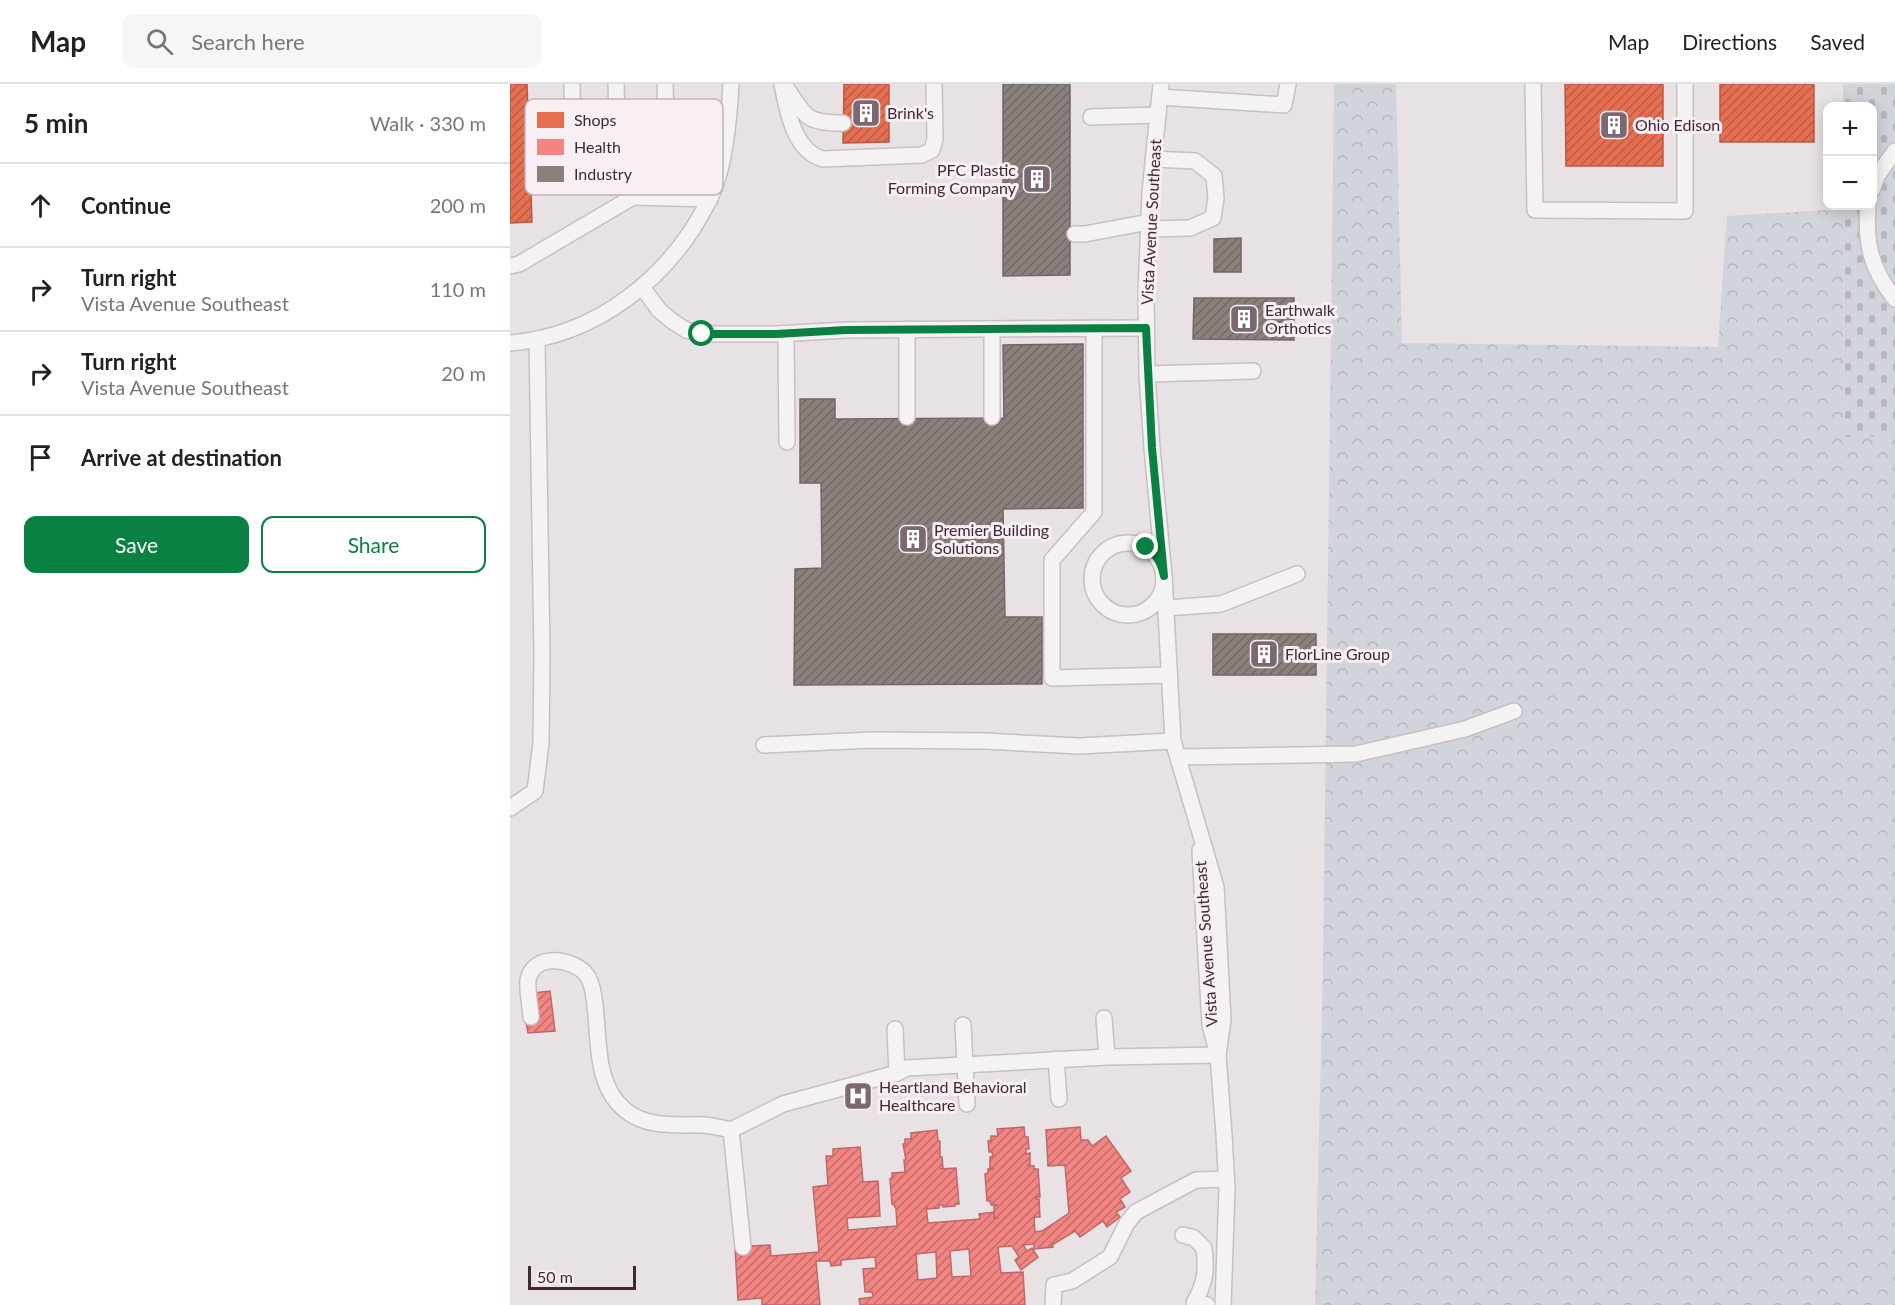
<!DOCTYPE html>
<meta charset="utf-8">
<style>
body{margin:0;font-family:Lato,sans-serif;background:#f6f6f6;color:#222}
.controls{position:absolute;right:18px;top:18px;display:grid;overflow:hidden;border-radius:12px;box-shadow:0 3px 15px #0003}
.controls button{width:54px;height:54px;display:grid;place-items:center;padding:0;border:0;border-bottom:2px solid #e0e0e0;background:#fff;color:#222;font:30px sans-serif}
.scale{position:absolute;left:18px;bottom:15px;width:108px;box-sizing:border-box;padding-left:6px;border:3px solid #422735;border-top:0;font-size:16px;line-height:21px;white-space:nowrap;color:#422735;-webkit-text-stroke:4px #f7eff4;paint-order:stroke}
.stop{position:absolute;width:18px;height:18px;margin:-14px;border:4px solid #0b8043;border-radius:50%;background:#fff}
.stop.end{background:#0b8043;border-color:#fff;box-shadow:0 2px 6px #0008}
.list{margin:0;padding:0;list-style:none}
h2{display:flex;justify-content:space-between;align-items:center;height:78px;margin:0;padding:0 24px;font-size:26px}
h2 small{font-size:20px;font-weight:400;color:#767676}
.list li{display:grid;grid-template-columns:39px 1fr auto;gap:18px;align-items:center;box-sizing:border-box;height:84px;padding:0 24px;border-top:2px solid #e0e0e0}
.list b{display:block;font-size:22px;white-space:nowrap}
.list p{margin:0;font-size:20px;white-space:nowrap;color:#767676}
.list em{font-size:20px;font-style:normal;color:#767676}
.actions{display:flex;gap:12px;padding:18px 24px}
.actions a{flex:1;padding:14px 0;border:2px solid #0b8043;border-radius:12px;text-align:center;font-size:21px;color:#0b8043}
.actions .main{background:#0b8043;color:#fff}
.icon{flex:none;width:33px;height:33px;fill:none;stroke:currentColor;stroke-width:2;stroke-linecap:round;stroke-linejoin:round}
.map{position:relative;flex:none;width:1385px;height:1221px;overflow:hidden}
header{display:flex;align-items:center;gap:36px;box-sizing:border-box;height:84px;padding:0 30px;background:#fff;border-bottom:2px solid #e0e0e0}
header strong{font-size:28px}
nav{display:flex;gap:33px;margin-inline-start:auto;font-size:21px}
.search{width:420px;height:54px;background:#f6f6f6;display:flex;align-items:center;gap:15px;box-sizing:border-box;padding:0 21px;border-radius:12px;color:#767676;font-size:22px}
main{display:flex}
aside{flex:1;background:#fff}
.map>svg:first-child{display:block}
.forest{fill:url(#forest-crowns)}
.cemetery{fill:url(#cemetery-stones)}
.shops{fill:url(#shops-hatch);stroke:#b65949;stroke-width:1.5}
.health{fill:url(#health-hatch);stroke:#bd686b;stroke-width:1.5;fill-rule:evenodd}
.industry{fill:url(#industry-hatch);stroke:#746667;stroke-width:1.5}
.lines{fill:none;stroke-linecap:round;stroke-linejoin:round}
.minor-casing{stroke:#c6c0c3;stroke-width:18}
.minor{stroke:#f4f2f3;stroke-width:15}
.route{stroke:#0b8043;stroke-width:8}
.labels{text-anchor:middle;stroke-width:6;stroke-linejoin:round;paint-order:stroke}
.poi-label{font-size:16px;fill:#422735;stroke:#f7eff4;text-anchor:start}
.street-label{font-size:16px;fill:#422735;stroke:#f7eff4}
.key{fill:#f7eff4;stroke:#c1b3bb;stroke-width:1.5}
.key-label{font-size:16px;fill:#422735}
</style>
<header>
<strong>Map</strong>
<div class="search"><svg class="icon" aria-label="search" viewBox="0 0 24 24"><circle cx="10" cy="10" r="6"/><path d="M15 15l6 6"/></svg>Search here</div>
<nav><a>Map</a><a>Directions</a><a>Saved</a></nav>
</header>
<main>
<aside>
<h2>5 min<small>Walk · 330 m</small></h2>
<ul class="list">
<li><svg class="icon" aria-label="ahead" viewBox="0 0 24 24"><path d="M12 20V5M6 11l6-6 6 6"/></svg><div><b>Continue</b></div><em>200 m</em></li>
<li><svg class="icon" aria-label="right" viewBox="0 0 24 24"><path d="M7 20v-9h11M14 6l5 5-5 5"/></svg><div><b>Turn right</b><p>Vista Avenue Southeast</p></div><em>110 m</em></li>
<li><svg class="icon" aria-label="right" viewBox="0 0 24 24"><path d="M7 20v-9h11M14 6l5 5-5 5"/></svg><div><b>Turn right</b><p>Vista Avenue Southeast</p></div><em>20 m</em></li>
<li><svg class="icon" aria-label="arrive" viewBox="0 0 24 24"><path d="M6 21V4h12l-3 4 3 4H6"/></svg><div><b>Arrive at destination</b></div></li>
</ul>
<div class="actions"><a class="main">Save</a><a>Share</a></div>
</aside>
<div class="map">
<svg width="1385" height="1221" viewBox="0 0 1385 1221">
<defs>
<pattern id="forest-crowns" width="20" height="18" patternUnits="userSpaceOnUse" patternTransform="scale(1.5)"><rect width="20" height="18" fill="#d2d4dc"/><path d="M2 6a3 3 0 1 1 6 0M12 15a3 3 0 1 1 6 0" fill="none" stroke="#b6b6bd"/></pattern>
<pattern id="cemetery-stones" width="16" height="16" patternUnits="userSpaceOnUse" patternTransform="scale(1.5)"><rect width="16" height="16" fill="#d2d4dc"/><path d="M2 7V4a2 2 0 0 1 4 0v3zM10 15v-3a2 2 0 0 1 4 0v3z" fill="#b6b6bd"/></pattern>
<pattern id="shops-hatch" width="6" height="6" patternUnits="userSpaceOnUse" patternTransform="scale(1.5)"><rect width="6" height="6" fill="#e76f51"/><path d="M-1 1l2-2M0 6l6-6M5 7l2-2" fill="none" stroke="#bd5b44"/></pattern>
<pattern id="health-hatch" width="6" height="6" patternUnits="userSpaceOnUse" patternTransform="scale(1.5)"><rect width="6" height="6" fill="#f28482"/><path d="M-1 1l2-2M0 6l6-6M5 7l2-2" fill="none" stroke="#c66c6b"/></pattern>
<pattern id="industry-hatch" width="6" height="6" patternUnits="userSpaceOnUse" patternTransform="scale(1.5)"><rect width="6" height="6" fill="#8a817c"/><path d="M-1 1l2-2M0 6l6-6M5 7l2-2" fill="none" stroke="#726a66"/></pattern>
</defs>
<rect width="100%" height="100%" fill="#e8e2e5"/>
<polygon class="forest" points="824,0 886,0 892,259 1208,263 1217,132 1333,125 1334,352 1385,352 1385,1221 805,1221 813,879"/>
<polygon class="cemetery" points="1333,0 1385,0 1385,352 1334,353 1333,122 1362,122 1362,22 1333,22"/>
<g class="shops">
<polygon points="0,0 17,0 22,138 0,139"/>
<polygon points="334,0 379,0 379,58 333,59"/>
<polygon points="1055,0 1153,0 1153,82 1056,82"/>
<rect x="1210" y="0" width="94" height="58"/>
</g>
<g class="health">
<polygon points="40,907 45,947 18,949 15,933 23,909"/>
<path d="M514,1043L515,1053H518L519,1065H516V1070L520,1069V1081H517L524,1082V1085H528L530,1113H526V1115H529L530,1133H524L525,1148L532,1147L559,1129L555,1081L538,1082L536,1046L570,1043L571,1056H578L582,1062L596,1052L621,1087L611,1094L620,1108L610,1115L615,1123L606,1128L610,1133L597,1143L593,1137L570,1153L565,1147L542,1161L543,1163L524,1165V1160L513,1161L517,1167L522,1164L528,1173L511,1186L505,1176L509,1173L502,1162L488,1163L491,1189L513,1188L515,1221H350L349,1215L363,1213L362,1208H355L353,1185L366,1184L365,1173L331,1176V1181L321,1182L320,1177H306L310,1221H252V1214L228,1216L225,1163L260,1161L261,1172L309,1168L303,1103L318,1101L316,1072H323V1065L350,1063L353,1098L368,1097L370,1132L337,1134L338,1146L387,1142L386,1125L384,1121L382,1120L380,1095L382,1094V1089L397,1088H395L394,1076H396L393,1060H395V1055H401V1049L427,1046L428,1057H430V1073H432L433,1084L430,1085L446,1084L449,1120H445V1122L433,1123V1121H429V1124L418,1125L416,1122L418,1139L470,1135L469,1130L484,1128V1134H488L484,1133V1122L487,1121H481L480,1117H477L475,1090L478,1089V1085H484L480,1084V1073L483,1072L482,1068H479L478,1057L481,1056V1052H488L487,1045ZM459,1165L461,1192L442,1193L440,1167ZM426,1168L427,1194L408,1196L406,1170Z"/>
</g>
<g class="industry">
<polygon points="493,0 560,0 560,191 493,192"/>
<polygon points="731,154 731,188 704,188 704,155"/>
<polygon points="684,214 784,214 784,256 683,255"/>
<polygon points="573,260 573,424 493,425 495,533 532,533 532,600 284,601 285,485 312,484 311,399 290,399 290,315 325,315 325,335 494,334 493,261"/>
<rect x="703" y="550" width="103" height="41"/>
</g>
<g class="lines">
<g class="minor-casing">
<g id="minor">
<polyline points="62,0 63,61 71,66 157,61 155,0"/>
<polyline points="106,0 108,64 123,113 200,115"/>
<path d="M272,0C277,27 284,67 313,75L412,71L422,66L425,55L424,0"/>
<polyline points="651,0 640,109 636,209 637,290 642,364 654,492 663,657 706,803 713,936 708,971"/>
<polyline points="1023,0 1025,126 1175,127 1175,0"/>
<path d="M275,2C296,32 294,39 333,39"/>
<polyline points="650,13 774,21 778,0"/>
<polyline points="581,33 648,31"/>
<polyline points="1362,106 1367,92 1385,67"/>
<path d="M1358,122C1355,160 1361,185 1385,215"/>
<polyline points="639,145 680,144 703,134 706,114 704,92 685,77 643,75"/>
<polyline points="565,150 575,150 639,138"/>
<polyline points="0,182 9,180 123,113"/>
<polyline points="132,203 149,226 162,237 176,246 192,250 266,250 336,246 636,244"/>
<polyline points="584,244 584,428 542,476 542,594 659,591"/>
<polyline points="397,245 397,333"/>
<polyline points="276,250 277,358"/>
<path d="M0,259C87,252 161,193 199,116C215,85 219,35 221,0"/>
<polyline points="637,290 743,287"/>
<polyline points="482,333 482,245"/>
<circle cx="618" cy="495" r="36"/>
<polyline points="656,524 711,520 787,490"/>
<polyline points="254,661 362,656 475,657 569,662 663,657"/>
<polyline points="668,673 846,670 955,645 1004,627"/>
<polyline points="0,724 25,707 31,659 32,570 27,255"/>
<polyline points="690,766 700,941 708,971 714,1051 717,1105 713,1221"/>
<path d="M21,933C20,921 17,907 18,896C23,869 61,874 75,889C81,895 83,906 84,914C90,951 83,1000 115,1026C138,1045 167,1040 194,1041C204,1042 212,1044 221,1046L233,1163"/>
<polyline points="594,934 597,973"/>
<polyline points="453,941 457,1020"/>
<polyline points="385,945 387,989"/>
<polyline points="546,975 549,1015"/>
<polyline points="221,1046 273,1020 387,989 397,984 597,973 708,971"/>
<path d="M673,1151L684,1154L694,1164C697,1188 695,1199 684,1219L697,1221"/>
<polyline points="543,1221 544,1201 562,1197 600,1173 617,1139 626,1128 686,1096 716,1095"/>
</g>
</g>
<use href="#minor" class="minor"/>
</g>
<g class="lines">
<path class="route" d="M192,250H266L336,246L636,244L642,364L654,492C651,479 647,471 636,463"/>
</g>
<defs>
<g id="building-square" transform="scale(1.5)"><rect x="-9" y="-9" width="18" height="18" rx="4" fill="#7c6873" stroke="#f7eff4"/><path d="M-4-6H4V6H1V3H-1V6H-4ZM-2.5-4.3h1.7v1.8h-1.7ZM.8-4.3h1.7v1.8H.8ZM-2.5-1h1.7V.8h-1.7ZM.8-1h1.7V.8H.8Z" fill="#fff"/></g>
<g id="hospital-square" transform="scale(1.5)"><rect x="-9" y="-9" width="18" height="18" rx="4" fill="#7c6873" stroke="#f7eff4"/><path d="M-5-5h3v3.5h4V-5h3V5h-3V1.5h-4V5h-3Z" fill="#fff"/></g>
</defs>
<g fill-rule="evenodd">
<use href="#building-square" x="356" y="29"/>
<use href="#building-square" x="1104" y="41"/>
<use href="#building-square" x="527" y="95"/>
<use href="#building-square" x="734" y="235"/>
<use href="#building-square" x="403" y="455"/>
<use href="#building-square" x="754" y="570"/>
<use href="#hospital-square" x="348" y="1012"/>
</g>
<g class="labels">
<g class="poi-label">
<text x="377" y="35">Brink's</text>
<text x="1125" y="47">Ohio Edison</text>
<text x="506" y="92" text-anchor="end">PFC Plastic<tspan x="506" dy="18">Forming Company</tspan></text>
<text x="755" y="232">Earthwalk<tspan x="755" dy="18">Orthotics</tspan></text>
<text x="424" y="452">Premier Building<tspan x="424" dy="18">Solutions</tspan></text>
<text x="775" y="576">FlorLine Group</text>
<text x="369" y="1009">Heartland Behavioral<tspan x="369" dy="18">Healthcare</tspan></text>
</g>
<g class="street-label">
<text transform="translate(641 138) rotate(-87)" y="6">Vista Avenue Southeast</text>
<text transform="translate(696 860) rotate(-94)" y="6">Vista Avenue Southeast</text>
</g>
</g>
<rect x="15" y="15" width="198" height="96" rx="9" class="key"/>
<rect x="27" y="28" width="27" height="16" fill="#e76f51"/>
<rect x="27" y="55" width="27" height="16" fill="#f28482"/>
<rect x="27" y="82" width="27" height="16" fill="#8a817c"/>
<g class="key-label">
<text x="64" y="42">Shops</text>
<text x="64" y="69">Health</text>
<text x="64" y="96">Industry</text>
</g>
</svg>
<div class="controls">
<button>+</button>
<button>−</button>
</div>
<div class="scale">50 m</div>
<div class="stop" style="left:192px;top:250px"></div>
<div class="stop end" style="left:636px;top:463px"></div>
</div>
</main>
